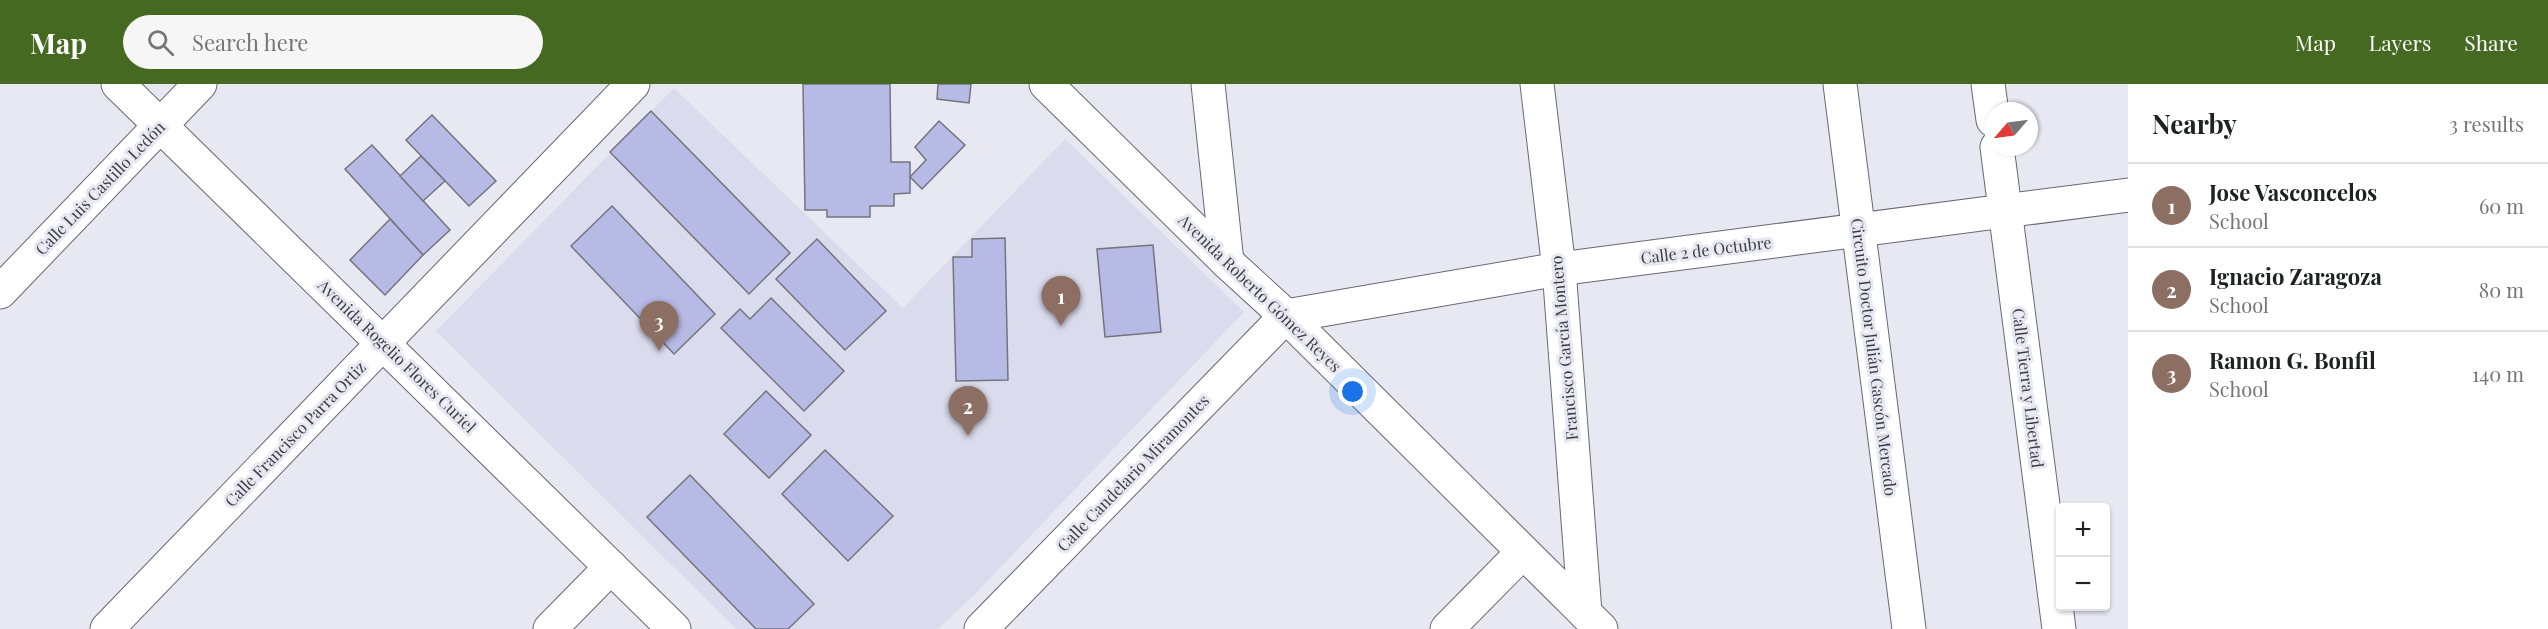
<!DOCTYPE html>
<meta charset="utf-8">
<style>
body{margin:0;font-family:"Playfair Display",serif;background:#f6f6f6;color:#202124}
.controls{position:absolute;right:18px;bottom:18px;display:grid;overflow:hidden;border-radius:6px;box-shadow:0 2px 4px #0004}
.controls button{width:54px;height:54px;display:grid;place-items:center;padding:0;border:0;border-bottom:2px solid #e0e0e0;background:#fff;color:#202124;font:30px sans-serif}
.compass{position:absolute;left:1984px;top:18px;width:54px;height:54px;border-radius:50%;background:#fff;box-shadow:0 2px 4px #0004;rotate:242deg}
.you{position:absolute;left:1353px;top:308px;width:21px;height:21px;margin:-15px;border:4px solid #fff;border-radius:50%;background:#1a73e8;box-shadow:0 0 0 9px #1a73e833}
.badge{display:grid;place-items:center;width:39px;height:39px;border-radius:50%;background:#456921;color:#fff;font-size:20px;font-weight:700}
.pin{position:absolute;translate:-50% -50px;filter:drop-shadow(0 2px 3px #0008)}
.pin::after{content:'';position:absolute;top:32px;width:21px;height:18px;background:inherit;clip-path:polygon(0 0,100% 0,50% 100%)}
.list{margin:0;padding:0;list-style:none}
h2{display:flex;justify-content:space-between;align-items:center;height:78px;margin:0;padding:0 24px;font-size:26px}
h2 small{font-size:20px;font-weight:400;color:#757577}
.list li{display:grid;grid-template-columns:39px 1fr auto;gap:18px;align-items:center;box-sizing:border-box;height:84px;padding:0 24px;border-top:2px solid #e0e0e0}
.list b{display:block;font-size:22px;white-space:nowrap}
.list p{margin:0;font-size:20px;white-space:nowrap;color:#757577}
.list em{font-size:20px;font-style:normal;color:#757577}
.icon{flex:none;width:33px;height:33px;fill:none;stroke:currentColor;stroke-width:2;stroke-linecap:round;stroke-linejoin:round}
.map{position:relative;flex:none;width:2128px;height:545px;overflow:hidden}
header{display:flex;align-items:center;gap:36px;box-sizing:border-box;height:84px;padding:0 30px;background:#456921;color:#fff}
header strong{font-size:28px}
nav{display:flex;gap:33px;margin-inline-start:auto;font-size:21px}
.search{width:420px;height:54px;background:#f6f6f6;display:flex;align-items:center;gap:15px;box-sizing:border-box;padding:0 21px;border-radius:33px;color:#757577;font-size:22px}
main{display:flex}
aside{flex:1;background:#fff}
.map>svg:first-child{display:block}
.built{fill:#dadbec}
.building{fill:#b8bae6;stroke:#73747c;stroke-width:1.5}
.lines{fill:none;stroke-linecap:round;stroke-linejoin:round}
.minor-casing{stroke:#686971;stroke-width:35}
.minor{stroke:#fff;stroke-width:33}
.labels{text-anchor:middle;stroke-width:6;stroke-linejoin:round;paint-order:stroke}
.street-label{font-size:16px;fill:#3b3b3f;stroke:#e7e8f2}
</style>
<header>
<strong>Map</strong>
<div class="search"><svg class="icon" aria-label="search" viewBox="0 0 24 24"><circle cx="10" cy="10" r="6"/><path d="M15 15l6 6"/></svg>Search here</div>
<nav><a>Map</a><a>Layers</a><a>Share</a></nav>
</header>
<main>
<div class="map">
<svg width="2128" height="545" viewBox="0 0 2128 545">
<rect width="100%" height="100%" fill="#e7e8f2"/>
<polygon class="built" points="674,4 903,224 1065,55 1244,228 975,510 938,545 736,545 436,247"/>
<g class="building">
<polygon points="803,0 890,0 891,78 910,78 910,109 894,110 894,122 870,122 870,133 827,133 827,126 805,126"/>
<polygon points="938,0 971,0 969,19 937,15"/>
<polygon points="651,27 790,169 749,210 610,68"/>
<polygon points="432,31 496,97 469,122 406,56"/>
<polygon points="939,37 965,61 922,105 910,93 926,76 915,63"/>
<polygon points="372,61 450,146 423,171 345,85"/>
<polygon points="421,72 445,97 423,117 400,92"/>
<polygon points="612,122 715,230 674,270 571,162"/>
<polygon points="390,135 423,171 385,211 350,176"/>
<polygon points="1005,154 1008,296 956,297 953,173 972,173 972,155"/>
<polygon points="817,155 886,227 845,266 776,195"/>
<polygon points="1153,161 1161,248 1105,253 1097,165"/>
<polygon points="771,214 844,287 804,327 721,244 740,225 750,235"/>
<polygon points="766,307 811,351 769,394 724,350"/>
<polygon points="825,366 893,432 848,477 782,410"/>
<polygon points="690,391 814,520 788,545 756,545 647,433"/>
</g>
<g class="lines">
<g class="minor-casing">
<g id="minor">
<polyline points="118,0 674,545"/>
<polyline points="1046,0 1227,178 1286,232 1601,545"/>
<polyline points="1208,0 1227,178"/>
<polyline points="1537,0 1559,185 1585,529"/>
<polyline points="1840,0 1909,545"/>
<polyline points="1988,0 1993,36"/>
<polyline points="1997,63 2059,545"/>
<polyline points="0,208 200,0"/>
<polyline points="107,545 633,0"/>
<polyline points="550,545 611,483"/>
<polyline points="981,545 1286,232 1559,185 2128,111"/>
<polyline points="1447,545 1522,469"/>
</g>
</g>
<use href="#minor" class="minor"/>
</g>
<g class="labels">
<g class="street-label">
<text transform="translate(100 104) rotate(-46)" y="6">Calle Luis Castillo Ledón</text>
<text transform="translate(1706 166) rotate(-7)" y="6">Calle 2 de Octubre</text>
<text transform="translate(1260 209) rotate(44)" y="6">Avenida Roberto Gómez Reyes</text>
<text transform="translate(1564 264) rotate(-95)" y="6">Francisco García Montero</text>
<text transform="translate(397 272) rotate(44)" y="6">Avenida Rogelio Flores Curiel</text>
<text transform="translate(1874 273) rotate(83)" y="6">Circuito Doctor Julián Gascón Mercado</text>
<text transform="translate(2028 304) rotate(83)" y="6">Calle Tierra y Libertad</text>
<text transform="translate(295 350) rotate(-46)" y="6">Calle Francisco Parra Ortiz</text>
<text transform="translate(1133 389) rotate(-46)" y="6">Calle Candelario Miramontes</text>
</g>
</g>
</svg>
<div class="controls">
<button>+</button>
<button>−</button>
</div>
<svg class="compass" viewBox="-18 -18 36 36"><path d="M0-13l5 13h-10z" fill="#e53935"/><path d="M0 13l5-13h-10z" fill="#757577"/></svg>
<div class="you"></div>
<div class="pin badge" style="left:1061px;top:242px;background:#8d6e63">1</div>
<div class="pin badge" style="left:968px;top:352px;background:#8d6e63">2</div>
<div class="pin badge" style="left:659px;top:267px;background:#8d6e63">3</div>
</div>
<aside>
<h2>Nearby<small>3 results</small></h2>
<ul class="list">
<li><span class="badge" style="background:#8d6e63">1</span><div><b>Jose Vasconcelos</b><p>School</p></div><em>60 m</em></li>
<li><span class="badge" style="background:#8d6e63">2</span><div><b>Ignacio Zaragoza</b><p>School</p></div><em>80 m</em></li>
<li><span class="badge" style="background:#8d6e63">3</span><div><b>Ramon G. Bonfil</b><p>School</p></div><em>140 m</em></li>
</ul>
</aside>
</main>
